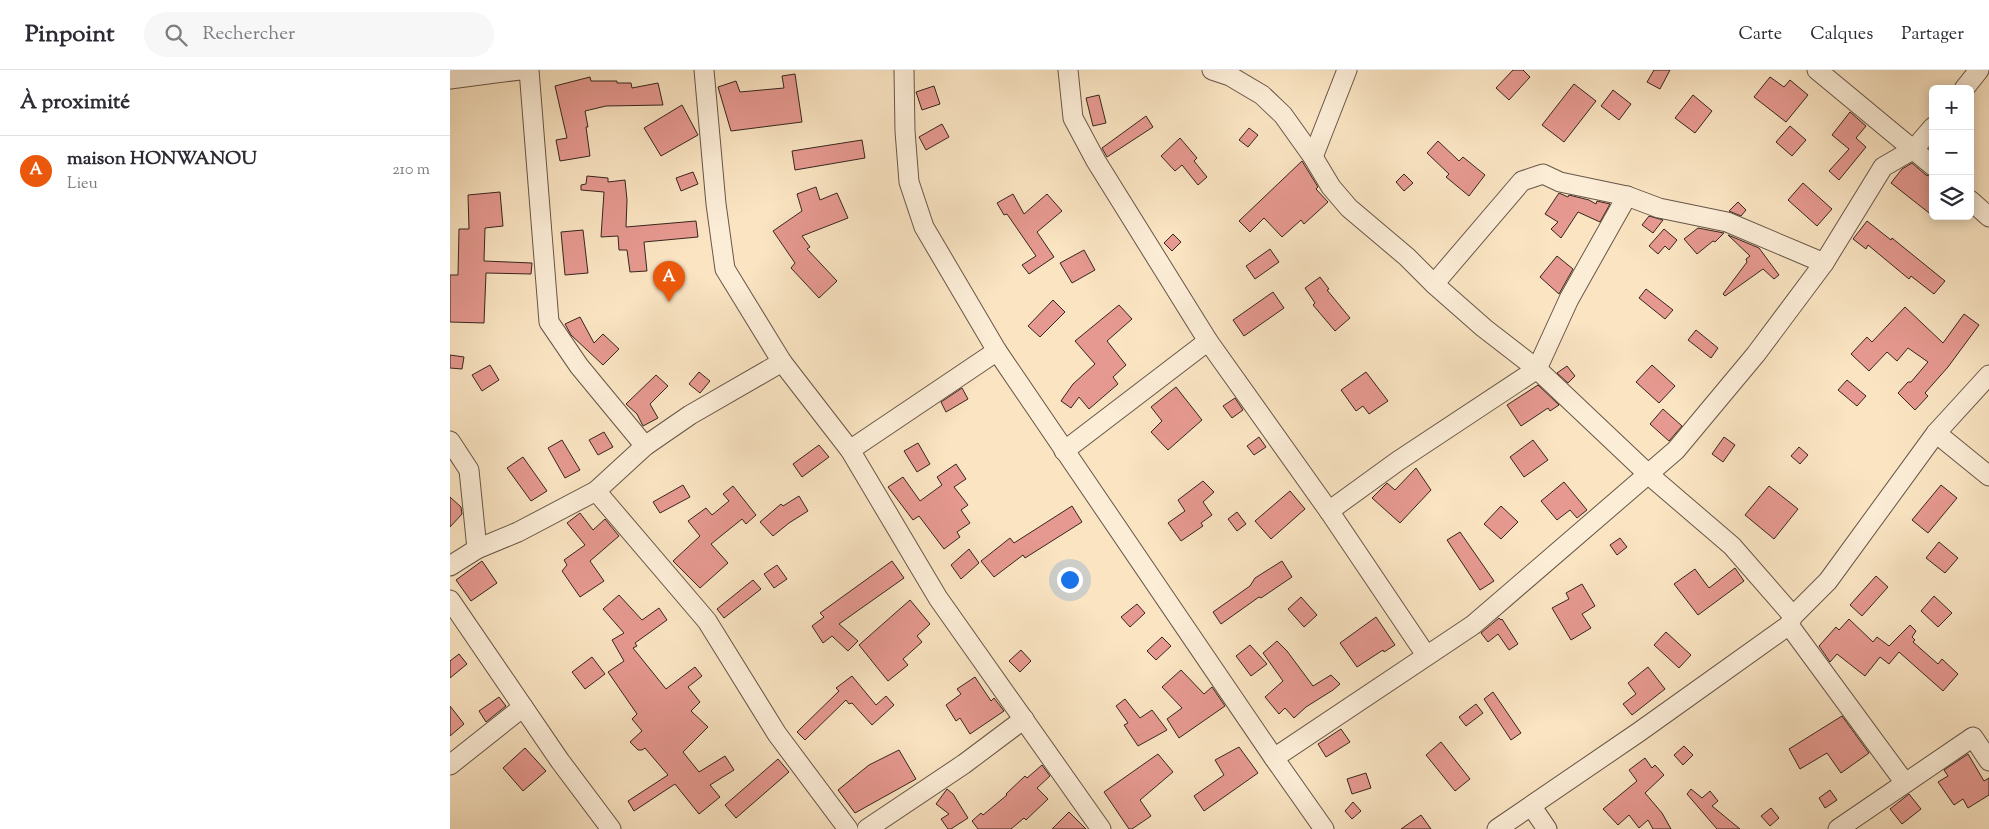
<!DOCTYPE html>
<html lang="fr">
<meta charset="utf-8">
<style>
body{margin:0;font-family:"Sorts Mill Goudy",serif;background:#f7f7f7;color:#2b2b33}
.controls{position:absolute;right:15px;top:15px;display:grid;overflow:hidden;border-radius:8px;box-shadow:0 2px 12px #0003}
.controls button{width:45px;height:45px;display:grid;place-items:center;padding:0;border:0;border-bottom:1px solid #e1e1e2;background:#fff;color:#2b2b33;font:25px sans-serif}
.you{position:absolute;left:619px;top:509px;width:18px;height:18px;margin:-12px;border:4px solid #fff;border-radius:50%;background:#1a73e8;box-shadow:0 0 0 8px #1a73e833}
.badge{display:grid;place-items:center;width:32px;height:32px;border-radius:50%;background:#ea580c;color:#fff;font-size:16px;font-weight:700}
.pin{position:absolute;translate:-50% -41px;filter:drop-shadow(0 1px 2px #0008)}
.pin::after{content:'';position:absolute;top:26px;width:18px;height:15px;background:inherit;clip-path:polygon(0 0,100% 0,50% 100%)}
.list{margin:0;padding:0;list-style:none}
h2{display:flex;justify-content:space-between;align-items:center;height:65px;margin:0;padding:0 20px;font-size:21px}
h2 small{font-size:16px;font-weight:400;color:#7c7c81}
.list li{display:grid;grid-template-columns:32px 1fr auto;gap:15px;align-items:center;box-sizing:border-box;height:70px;padding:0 20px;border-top:1px solid #e1e1e2}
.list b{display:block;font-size:19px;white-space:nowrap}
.list p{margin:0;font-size:16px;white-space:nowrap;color:#7c7c81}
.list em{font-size:16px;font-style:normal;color:#7c7c81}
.icon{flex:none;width:28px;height:28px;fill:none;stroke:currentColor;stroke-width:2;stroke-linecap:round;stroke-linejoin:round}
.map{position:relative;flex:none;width:1539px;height:759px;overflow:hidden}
header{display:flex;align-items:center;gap:30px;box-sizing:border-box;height:70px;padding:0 25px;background:#fff;border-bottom:1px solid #e1e1e2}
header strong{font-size:24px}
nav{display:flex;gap:28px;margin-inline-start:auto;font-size:18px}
.search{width:350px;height:45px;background:#f7f7f7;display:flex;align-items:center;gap:12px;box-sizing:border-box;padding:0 18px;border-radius:28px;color:#7c7c81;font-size:19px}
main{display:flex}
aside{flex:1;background:#fff}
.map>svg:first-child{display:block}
.building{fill:#e69990;stroke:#37261e}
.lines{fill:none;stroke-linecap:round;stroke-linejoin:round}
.minor-casing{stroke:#685647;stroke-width:21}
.minor{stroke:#fcedd7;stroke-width:19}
</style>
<header>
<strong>Pinpoint</strong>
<div class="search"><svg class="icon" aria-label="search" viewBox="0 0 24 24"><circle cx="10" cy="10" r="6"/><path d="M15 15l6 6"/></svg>Rechercher</div>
<nav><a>Carte</a><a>Calques</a><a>Partager</a></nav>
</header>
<main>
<aside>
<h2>À proximité<small></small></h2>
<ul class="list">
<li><span class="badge">A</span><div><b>maison HONWANOU</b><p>Lieu</p></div><em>210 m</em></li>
</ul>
</aside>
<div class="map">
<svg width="1539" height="759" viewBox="0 0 1539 759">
<rect width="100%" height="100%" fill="#fae4c2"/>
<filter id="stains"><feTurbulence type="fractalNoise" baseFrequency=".004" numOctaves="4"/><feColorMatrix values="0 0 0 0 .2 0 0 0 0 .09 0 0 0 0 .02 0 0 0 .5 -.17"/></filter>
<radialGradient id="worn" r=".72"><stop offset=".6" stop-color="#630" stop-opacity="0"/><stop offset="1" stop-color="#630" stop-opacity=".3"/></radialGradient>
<g class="building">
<polygon points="1063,0 1073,0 1080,7 1059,30 1046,18"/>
<polygon points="1204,0 1220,0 1210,19 1197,12"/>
<polygon points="345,4 352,52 281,61 268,17 286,11 290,22 334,18 332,6"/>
<polygon points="140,7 141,11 167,11 167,13 181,13 182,18 208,13 213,35 156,36 135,41 138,57 136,57 140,86 110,91 106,70 117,68 105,16"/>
<polygon points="1320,7 1334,17 1340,10 1358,25 1336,52 1304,27"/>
<polygon points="1124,14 1146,31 1114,72 1092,55"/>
<polygon points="484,16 490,34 472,40 466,22"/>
<polygon points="1163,20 1181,34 1169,50 1151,36"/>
<polygon points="649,25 656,53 643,56 636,28"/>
<polygon points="1243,25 1262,41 1245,63 1225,48"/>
<polygon points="232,35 248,65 211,86 194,58"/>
<polygon points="1400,42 1416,56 1406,68 1416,77 1389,110 1379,101 1399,79 1382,65"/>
<polygon points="696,46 703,57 657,87 652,78"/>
<polygon points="492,54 499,67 476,80 469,67"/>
<polygon points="1340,56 1356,70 1342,86 1326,72"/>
<polygon points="799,58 808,65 798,77 789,70"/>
<polygon points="730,68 747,88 744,91 757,107 748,115 732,95 725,101 711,86"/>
<polygon points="412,70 415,88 345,100 342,81"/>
<polygon points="988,71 1009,91 1013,87 1035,105 1019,126 996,107 999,104 977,83"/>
<polygon points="852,91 868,117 866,119 878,132 854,154 851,150 832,167 814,148 800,162 789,151"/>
<polygon points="1462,93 1476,105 1483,107 1483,146 1441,113 1452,99"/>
<polygon points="243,102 248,114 231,121 226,108"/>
<polygon points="954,104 963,113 954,121 946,112"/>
<polygon points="137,106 158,108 158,112 175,110 177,130 176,157 246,151 248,167 194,172 197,201 180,202 177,180 169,180 168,166 151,167 154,122 131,120 131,115 136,114"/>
<polygon points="1353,113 1382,139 1367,156 1338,130"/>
<polygon points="366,117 370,130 387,123 398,148 352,166 360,177 357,179 387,211 369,228 341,198 345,193 323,161 352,141 347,124"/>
<polygon points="50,122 53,156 35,158 34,191 82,193 81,204 36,203 34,253 0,252 0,205 8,205 9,159 19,159 18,125"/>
<polygon points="1109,123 1118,127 1119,125 1139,130 1146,134 1147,131 1160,134 1150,152 1128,142 1111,168 1101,159 1108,152 1095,144"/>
<polygon points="563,124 574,144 597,124 612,141 587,162 604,187 579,204 572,195 586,186 557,144 554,145 547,133"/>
<polygon points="1288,132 1296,140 1291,146 1279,141"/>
<polygon points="1199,146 1213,150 1203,163 1192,155"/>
<polygon points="1417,151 1441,170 1442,168 1495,211 1484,224 1461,206 1459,209 1418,175 1416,179 1403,169"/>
<polygon points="1248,158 1274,163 1265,172 1263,171 1247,184 1234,169"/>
<polygon points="1214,159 1227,170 1219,180 1215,176 1208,184 1199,176"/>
<polygon points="133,160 138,203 115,205 111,162"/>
<polygon points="723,164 731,172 722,181 714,173"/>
<polygon points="1278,165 1309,178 1329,205 1324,209 1313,199 1275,226 1273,224 1297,192 1296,189 1300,186"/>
<polygon points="820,179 829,192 805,209 796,196"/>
<polygon points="634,180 645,200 622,213 610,193"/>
<polygon points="1107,186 1123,199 1109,224 1090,207"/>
<polygon points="870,207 879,219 877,220 900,248 885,261 863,235 865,233 855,218"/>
<polygon points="1196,219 1223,240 1215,249 1189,228"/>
<polygon points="823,222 834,238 794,266 783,250"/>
<polygon points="603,230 615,242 590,267 578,256"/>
<polygon points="669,235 682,249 657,271 676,295 663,307 668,314 639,339 629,327 621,338 611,331 623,314 645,294 625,271"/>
<polygon points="1455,237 1493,273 1514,244 1529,255 1498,297 1475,323 1478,326 1465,340 1448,323 1458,312 1461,312 1478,292 1458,278 1447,291 1437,282 1419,301 1401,284 1417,267 1422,272"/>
<polygon points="130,247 144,273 153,264 169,279 153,295 121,265 115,254"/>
<polygon points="1246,260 1268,278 1261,288 1238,270"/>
<polygon points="0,285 14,287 12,299 0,298"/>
<polygon points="40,295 49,310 32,321 22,305"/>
<polygon points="1202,295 1225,316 1209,333 1186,312"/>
<polygon points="1117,296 1125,306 1118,313 1107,303"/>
<polygon points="249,302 260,311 250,323 239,314"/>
<polygon points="916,302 938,331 919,344 913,336 906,341 891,320"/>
<polygon points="206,305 218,316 200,334 208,348 193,356 187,344 176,334"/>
<polygon points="1397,310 1416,326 1407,336 1388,320"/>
<polygon points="1088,315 1109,335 1100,341 1098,338 1071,356 1057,335"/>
<polygon points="726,317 752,350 718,380 701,362 712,351 701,337"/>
<polygon points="512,318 518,329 496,342 491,332"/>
<polygon points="785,328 793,340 782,348 773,336"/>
<polygon points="1213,339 1232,356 1219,371 1200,354"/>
<polygon points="154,362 163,377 148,385 139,370"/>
<polygon points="809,367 816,377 804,385 797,376"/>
<polygon points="1274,367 1285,375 1273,392 1262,384"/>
<polygon points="112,370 130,400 115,408 98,378"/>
<polygon points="1083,370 1098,390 1074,407 1060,387"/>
<polygon points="468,373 480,394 467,402 454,381"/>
<polygon points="369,375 379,387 352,407 343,394"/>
<polygon points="1349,377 1358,385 1350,394 1341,386"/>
<polygon points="73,387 97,421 81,431 57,398"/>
<polygon points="506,394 516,409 504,417 518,435 511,440 520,453 507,462 510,467 494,479 469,446 463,450 438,417 453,407 470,431 492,415 487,407"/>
<polygon points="966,398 981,420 950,453 922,428 937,413 945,420"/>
<polygon points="753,411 764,422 753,432 762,445 751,453 753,456 731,471 718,453 735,441 728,430"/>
<polygon points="1114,412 1137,440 1127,448 1120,440 1107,450 1091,431"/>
<polygon points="233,415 240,427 210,443 203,432"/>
<polygon points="1491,415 1507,428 1478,463 1462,450"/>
<polygon points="283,416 306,445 296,454 292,449 261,474 278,493 250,518 223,491 250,466 238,451 256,438 262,445 279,431 273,424"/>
<polygon points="1319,416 1348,439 1324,469 1295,445"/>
<polygon points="840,421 855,439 821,469 805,451"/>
<polygon points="349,426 358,441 339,453 323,466 310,452 331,434 333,436"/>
<polygon points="0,427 11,437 12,444 0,457"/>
<polygon points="622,436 632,452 575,488 573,485 544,507 531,491 560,468 564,473"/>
<polygon points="1051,436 1068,452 1051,469 1034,454"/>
<polygon points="787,442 796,454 787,461 778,449"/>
<polygon points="130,443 143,460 155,449 169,466 140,491 154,511 130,527 112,501 117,495 114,490 135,475 117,453"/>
<polygon points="1010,462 1044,511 1030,520 997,470"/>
<polygon points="1170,468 1177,477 1167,485 1160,475"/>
<polygon points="1489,472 1508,488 1495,503 1476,488"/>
<polygon points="519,479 529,493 511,509 501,495"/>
<polygon points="32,491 47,513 21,531 6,510"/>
<polygon points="442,491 454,508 389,554 408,571 398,581 382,566 373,573 362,556 374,547 370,543"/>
<polygon points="832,491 842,507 811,528 809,527 771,554 763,542 800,516 805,508"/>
<polygon points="327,495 337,509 324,518 314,504"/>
<polygon points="1285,498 1294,511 1248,545 1224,514 1245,499 1259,518"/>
<polygon points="1426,506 1438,517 1412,546 1400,535"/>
<polygon points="303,510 311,519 274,548 267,539"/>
<polygon points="1132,514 1145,536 1132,544 1141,558 1121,570 1102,538 1119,529 1116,523"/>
<polygon points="169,525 192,550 209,538 217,550 185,573 187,576 183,578 216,619 245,597 252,606 238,617 250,632 241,641 258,657 233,682 249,702 275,686 284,700 260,715 270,727 249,744 225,714 184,741 178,731 218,705 195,678 192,680 188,680 180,672 192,661 182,649 187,644 158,602 174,591 162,570 174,563 153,539"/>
<polygon points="1484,526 1502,543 1488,557 1471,541"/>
<polygon points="851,527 867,545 854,557 838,539"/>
<polygon points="460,530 480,554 467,566 472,572 453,589 458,595 438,611 409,575"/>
<polygon points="687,534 695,543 680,557 671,547"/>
<polygon points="926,547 945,575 934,582 933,580 907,597 890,573"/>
<polygon points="1049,548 1051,550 1052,549 1068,574 1059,580 1048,564 1038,572 1031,563"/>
<polygon points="1399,549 1423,572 1427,567 1439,576 1460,555 1466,561 1462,567 1465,570 1463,572 1488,594 1492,589 1508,604 1493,621 1449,582 1439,594 1430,587 1415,606 1387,584 1380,592 1369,576 1386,557 1389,560"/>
<polygon points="1216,562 1241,585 1229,598 1204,575"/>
<polygon points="712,567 721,576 706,590 697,581"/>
<polygon points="827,571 837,581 863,616 881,605 890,614 883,620 856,637 844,648 835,638 829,644 815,627 833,611 813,583"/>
<polygon points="800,575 817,594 801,606 786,586"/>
<polygon points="571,580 581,591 570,602 559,591"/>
<polygon points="9,584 17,594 0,608 0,591"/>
<polygon points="142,587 155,604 135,619 122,602"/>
<polygon points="1198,597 1215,619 1182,645 1173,634 1186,624 1178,613"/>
<polygon points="731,600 754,624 762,617 775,636 729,668 717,649 732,638 712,617"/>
<polygon points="402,606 426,635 436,626 444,635 422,655 402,633 399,634 396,630 355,670 347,662 389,621 386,618"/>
<polygon points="525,607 541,631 544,628 554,641 520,664 510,648 506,651 496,635 511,624 507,619"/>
<polygon points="1043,622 1071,663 1061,670 1034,629"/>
<polygon points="49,627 56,636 36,652 29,641"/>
<polygon points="675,629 690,648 702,640 717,660 688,676 674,655 678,653 666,636"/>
<polygon points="1026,634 1033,643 1016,656 1009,647"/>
<polygon points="0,636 14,654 0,666"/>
<polygon points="1392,646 1419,683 1391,703 1377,683 1350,699 1339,679"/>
<polygon points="891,659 900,672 876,687 868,674"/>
<polygon points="991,672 1020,709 1005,721 976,685"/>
<polygon points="1234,676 1243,685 1233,695 1224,685"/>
<polygon points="789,677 808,703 754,741 744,726 774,705 765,690"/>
<polygon points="75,678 96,701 73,721 53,698"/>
<polygon points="449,680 466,709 405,743 388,720 419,695"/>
<polygon points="708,684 723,702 690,730 701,746 682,759 679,759 654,722"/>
<polygon points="1518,684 1534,711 1539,708 1539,725 1518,738 1513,729 1504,735 1488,712 1498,706 1494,700"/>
<polygon points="1195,688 1202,698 1205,695 1214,705 1195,723 1212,743 1221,759 1203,759 1198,750 1189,758 1179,745 1168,755 1153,739 1187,711 1179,700"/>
<polygon points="328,689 339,702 286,748 275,735"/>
<polygon points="592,695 600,706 587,718 598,729 576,750 574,748 561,759 528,759 522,751 531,743 533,745 557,725 556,724 575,706 577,708"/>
<polygon points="916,703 921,718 902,724 897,709"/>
<polygon points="497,719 503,724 518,748 501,759 498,759 491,749 499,744 486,734"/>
<polygon points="1241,719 1252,728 1260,721 1268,731 1262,736 1290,759 1267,759 1237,724"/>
<polygon points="1380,720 1387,730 1375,738 1369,728"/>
<polygon points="1459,724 1471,739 1452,754 1440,739"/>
<polygon points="903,732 911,741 902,749 895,741"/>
<polygon points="1321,738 1329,748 1320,756 1311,746"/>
<polygon points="619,742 636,759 602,759"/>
<polygon points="971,745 981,759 951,759"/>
</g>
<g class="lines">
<g class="minor-casing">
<g id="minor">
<polyline points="79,0 99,252 129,296 195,376"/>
<polyline points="254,0 266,134 275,199 332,292"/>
<polyline points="454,0 455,61 459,112 474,157 547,281 824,688 874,759"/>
<polyline points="618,0 623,48 646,91 758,271 879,441 976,585"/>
<polyline points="762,0 780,6 812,25 833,45 863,87 881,117 899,138 957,187 984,214 1034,258 1087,299 1198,404 1282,476 1343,546"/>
<polyline points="1367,0 1483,96"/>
<polyline points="0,9 70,0"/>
<polyline points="1514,19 1529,0"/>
<polyline points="863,87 897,0"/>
<polyline points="1520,130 1539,147"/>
<polyline points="984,214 1072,111 1093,104 1110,112 1177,126 1209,138 1277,152 1374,193"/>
<polyline points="1486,363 1539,406"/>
<polyline points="0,371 19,400 27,479"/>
<polyline points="400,380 547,281"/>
<polyline points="614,381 758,271"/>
<polyline points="146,421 257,551 327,664 398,759"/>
<polyline points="879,441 948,391 1087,299 1119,229 1177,126"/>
<polyline points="0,496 27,479 68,462 146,421 195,376 240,345 332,292 400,380 488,528 651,759"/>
<polyline points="0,530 110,691 161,759"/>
<polyline points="1339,555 1455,713"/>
<polyline points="824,688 1023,555 1226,380 1306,284 1374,193 1433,97 1464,79 1483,57"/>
<polyline points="0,695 73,637"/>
<polyline points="1082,737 1097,759"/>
<polyline points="417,759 514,694 574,649"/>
<polyline points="1047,759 1189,662 1339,555 1343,546 1378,511 1486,363 1539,305"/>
<polyline points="1388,759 1523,667 1539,691"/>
</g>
</g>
<use href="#minor" class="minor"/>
</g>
<rect width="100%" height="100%" filter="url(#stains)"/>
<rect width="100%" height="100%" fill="url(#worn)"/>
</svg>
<div class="controls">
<button>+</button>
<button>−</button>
<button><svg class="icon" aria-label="layers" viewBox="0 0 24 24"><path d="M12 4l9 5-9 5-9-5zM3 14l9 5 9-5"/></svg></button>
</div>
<div class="you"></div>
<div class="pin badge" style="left:219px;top:232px">A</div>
</div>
</main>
